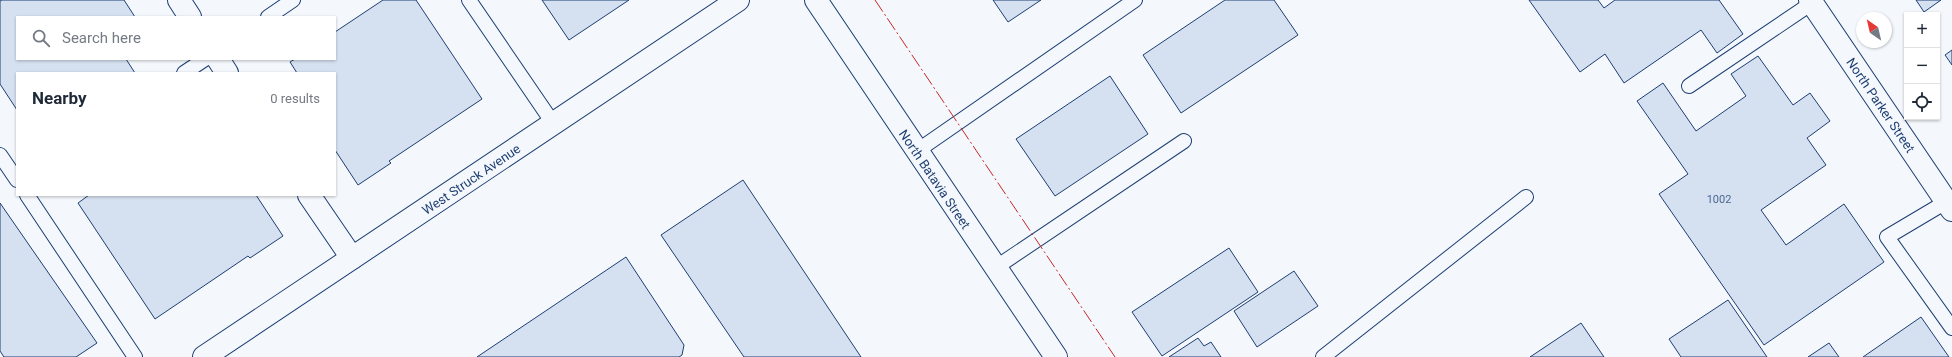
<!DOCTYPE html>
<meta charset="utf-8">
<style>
body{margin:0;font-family:Roboto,sans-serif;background:#f6f6f7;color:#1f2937}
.controls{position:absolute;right:12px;top:12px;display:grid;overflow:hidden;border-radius:0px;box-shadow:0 1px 3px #0004}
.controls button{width:36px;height:36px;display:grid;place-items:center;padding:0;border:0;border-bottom:1px solid #e0e1e3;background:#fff;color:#1f2937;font:20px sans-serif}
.compass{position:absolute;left:1856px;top:12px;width:36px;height:36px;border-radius:50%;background:#fff;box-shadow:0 1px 3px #0004;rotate:326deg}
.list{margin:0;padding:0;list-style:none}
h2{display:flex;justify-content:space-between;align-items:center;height:52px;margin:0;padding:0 16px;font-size:17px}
h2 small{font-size:13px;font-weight:400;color:#747a83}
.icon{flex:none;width:22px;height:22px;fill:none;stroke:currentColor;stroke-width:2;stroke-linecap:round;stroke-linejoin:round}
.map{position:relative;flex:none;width:1952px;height:357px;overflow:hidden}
.search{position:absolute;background:#fff;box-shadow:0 1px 3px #0004;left:16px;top:16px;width:320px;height:44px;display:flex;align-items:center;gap:10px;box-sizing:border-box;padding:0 14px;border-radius:0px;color:#747a83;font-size:15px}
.panel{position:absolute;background:#fff;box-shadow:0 1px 3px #0004;left:16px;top:72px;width:320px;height:124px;border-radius:0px}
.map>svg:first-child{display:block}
.building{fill:#d5e0f0;stroke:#1d3f73}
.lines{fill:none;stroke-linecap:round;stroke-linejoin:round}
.lane-casing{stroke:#1d3f73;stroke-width:16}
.street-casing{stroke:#1d3f73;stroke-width:24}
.secondary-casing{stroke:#1d3f73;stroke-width:24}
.lane{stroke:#f4f7fb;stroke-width:14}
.street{stroke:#f4f7fb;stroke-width:22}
.secondary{stroke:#f4f7fb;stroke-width:22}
.power{stroke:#c62828;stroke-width:1;stroke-dasharray:14 3 2 3;stroke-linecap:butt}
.labels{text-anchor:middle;stroke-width:3;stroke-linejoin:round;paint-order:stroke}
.number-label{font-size:11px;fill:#4b6792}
.street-label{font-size:13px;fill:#1d3f73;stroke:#f4f7fb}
</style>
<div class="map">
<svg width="1952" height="357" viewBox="0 0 1952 357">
<rect width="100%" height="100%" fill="#f4f7fb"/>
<g class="building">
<polygon points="2,0 124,0 135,17 17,17 17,59 126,59 135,73 17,73 17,110 0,84 0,1"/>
<polygon points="383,0 416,0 482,99 389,161 391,163 358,185 335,150 335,73 297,73 290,62 295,59 335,59 335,32"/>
<polygon points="542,0 629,0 569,40"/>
<polygon points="993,0 1041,0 1008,22"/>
<polygon points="1225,0 1274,0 1298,35 1181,113 1143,55"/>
<polygon points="1529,0 1598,0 1604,8 1615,0 1719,0 1743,34 1717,53 1701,30 1624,83 1605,54 1580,72"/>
<polygon points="1916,0 1941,0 1924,12"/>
<polygon points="1952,50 1952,65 1945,55"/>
<polygon points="1758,56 1793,105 1810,93 1830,121 1807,138 1826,165 1761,210 1786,245 1844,204 1884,262 1764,345 1659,194 1688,174 1637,101 1663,83 1696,131 1746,96 1731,74"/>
<polygon points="1110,76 1148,134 1055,196 1016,139"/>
<polygon points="743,180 861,357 744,357 661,235"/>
<polygon points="89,195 256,195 283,236 250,258 248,256 155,319 78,203"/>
<polygon points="0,203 97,343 76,357 4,357 0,351"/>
<polygon points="1229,248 1258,292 1162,356 1132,312"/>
<polygon points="626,257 684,345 682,355 679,357 477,357"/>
<polygon points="1294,271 1318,306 1257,347 1234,311"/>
<polygon points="1728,300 1767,357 1681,357 1669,339"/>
<polygon points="1921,317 1949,357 1863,357"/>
<polygon points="1581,323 1604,357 1530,357"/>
<polygon points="1198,338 1204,346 1211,342 1221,357 1169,357"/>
<polygon points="1829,343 1839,357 1808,357"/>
</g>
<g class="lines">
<g class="lane-casing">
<g id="lane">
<polyline points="469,0 553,123"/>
<polyline points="268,17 293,0"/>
<polyline points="184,73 205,59"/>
<polyline points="1689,86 1812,3"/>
<polyline points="917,151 1135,0"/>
<polyline points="0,155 17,180"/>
<polyline points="27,195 135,357"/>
<polyline points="1946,202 1887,237 1952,328"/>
<polyline points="995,268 1184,141"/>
<polyline points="1323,357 1526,197"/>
</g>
</g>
<g class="street-casing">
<g id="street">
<polyline points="179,0 190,17"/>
<polyline points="1810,0 1952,210"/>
<polyline points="218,59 227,73"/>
<polyline points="309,195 352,258"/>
</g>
</g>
<g class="secondary-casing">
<g id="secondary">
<polyline points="816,0 1056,357"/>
<polyline points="204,357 738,0"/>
</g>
</g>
<use href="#lane" class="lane"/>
<use href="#street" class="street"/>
<use href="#secondary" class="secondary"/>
<polyline class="power" points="875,0 1115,357"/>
</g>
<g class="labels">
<g class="number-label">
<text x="1719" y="203">1002</text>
</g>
<g class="street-label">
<text transform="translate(1881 105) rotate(56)" y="5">North Parker Street</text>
<text transform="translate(471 179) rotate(-34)" y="5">West Struck Avenue</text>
<text transform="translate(935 179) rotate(56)" y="5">North Batavia Street</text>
</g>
</g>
</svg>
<div class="controls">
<button>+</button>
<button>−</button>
<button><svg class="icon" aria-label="locate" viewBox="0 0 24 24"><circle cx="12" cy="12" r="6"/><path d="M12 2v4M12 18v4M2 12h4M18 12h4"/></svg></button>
</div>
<svg class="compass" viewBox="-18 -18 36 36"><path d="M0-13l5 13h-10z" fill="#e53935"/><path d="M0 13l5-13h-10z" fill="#747a83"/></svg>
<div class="search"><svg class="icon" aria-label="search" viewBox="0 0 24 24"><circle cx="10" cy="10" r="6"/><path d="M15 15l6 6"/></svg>Search here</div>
<section class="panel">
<h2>Nearby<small>0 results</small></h2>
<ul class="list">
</ul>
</section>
</div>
